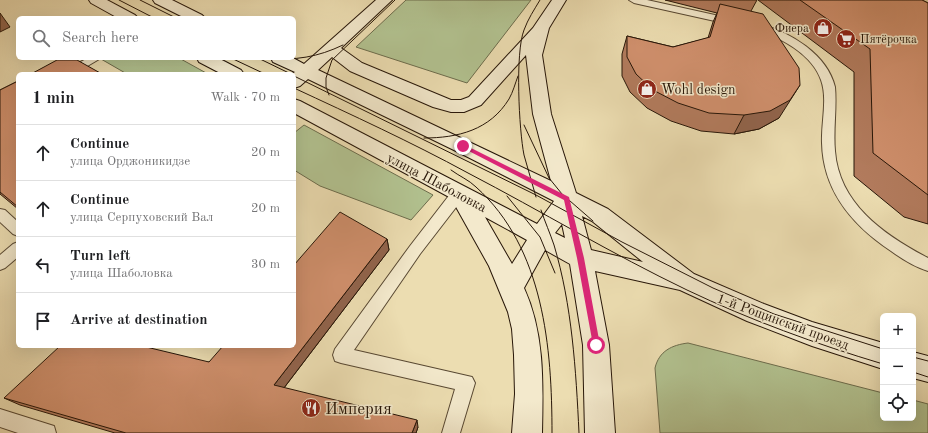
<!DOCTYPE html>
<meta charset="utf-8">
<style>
body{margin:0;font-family:"Old Standard TT",serif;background:#f6f6f6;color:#202124}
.controls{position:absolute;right:12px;bottom:12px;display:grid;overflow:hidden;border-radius:6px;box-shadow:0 4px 16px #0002}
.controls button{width:36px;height:36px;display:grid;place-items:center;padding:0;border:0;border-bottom:1px solid #e0e0e0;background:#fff;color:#202124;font:20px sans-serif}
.stop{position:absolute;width:12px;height:12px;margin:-9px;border:3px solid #db2777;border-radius:50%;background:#fff}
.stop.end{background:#db2777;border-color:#fff;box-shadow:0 1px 4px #0008}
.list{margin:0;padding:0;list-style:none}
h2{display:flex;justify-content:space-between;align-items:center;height:52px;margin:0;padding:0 16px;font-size:17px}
h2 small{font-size:13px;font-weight:400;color:#757577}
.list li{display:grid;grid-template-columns:26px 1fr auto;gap:12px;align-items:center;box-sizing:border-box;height:56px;padding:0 16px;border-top:1px solid #e0e0e0}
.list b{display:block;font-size:15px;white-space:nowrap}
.list p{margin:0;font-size:13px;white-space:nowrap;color:#757577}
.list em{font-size:13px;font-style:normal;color:#757577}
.icon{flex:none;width:22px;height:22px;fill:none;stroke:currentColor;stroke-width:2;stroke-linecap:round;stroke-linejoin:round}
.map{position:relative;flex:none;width:928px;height:433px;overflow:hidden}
.search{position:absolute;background:#fff;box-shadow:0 4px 16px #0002;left:16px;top:16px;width:280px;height:44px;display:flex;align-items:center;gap:10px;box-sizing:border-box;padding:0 14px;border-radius:6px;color:#757577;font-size:15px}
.panel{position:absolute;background:#fff;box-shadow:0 4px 16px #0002;left:16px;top:72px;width:280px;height:276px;border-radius:6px}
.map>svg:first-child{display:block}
.green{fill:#b2c290;stroke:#6c6c4c}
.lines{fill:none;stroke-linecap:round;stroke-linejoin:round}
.lane-casing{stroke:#584832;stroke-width:2}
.secondary-casing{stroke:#271608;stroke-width:2}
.lane{fill:#f3e9cc;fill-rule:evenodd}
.secondary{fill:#f3e9cc;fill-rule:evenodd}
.tram{stroke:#271608;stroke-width:1}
.wall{fill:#b27b5d;stroke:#271608}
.shaded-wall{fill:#91644c;stroke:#271608}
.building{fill:#cf8f6c;stroke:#271608}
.route{fill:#db2777}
.labels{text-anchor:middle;stroke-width:3;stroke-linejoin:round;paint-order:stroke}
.far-poi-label{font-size:12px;fill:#271608;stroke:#f3e9cc;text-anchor:end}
.poi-label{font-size:14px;fill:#271608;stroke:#f3e9cc;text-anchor:start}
.street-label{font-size:14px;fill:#271608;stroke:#f3e9cc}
.near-poi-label{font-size:17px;fill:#271608;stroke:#f3e9cc;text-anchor:start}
</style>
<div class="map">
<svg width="928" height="433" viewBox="0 0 928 433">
<rect width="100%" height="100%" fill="#ecddb1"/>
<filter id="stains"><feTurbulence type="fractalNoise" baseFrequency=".005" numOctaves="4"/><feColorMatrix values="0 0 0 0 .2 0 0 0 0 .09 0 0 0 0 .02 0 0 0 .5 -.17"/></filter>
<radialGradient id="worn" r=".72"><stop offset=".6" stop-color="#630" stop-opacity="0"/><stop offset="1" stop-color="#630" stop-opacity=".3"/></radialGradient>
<g class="green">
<polygon points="406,0 531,0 467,83 356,47"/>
<polygon points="102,58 179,58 208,74 127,74 101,59"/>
<polygon points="304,125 433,195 411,220 320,186 294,170 294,133"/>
<path d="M688,343L883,393V418H913V400L928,404V433H660L655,368C659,351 672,345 688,343Z"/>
</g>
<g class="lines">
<g class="lane-casing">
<g id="lane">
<polygon points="629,0 647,0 733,19 738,22 733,25 634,3"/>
<path d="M759,24C790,32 827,54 835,87C837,108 833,129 835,151C839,204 884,235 928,258V271C915,267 902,259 891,251C852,225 823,191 822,143C821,123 828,99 821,80C812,54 780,37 755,29L754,27L755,25Z"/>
<polygon points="88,58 101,58 74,74 60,74 62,72"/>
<polygon points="459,188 464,189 466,193 464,197 420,254 354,350 472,377 475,383 460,433 442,433 455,389 341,363 335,361 333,355 335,349 410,246 454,189"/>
<polygon points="0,209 5,210 18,222 18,236 13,234 0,222"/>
<polygon points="18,242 18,257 5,268 0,270 0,255 13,244"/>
<polygon points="0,409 54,426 56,433 18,433 0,427"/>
</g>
</g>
<g class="secondary-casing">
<g id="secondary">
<polygon points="89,0 107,0 135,15 138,18 118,18 91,3"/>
<polygon points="153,0 172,0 202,15 205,18 185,18 155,3"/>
<path d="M376,0H392L341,48L362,63L451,100H461L469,97L533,28L552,0H566L549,28L542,55L551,114L576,193L608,209L694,274L764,304L812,322L883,343V369L812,346L747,321L680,290L595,271L609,345L615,433H585L583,345L570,264L545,250L524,288C545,334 543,384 542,433H512L515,394L514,355L512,329L508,312L489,266L451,198L294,113V99L300,101L537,224L554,201L456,151L308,79L300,86L294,88V74H292L295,72L273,62L271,58H293L304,64ZM526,55L533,114L551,181L318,70L332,57L350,71L433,107L451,112H464L481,105ZM582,216L592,221L643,262L591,250ZM485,217L527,240L512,264ZM562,224L565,238L555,233Z"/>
<polygon points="197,58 218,58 241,70 244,74 222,74 199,62"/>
<polygon points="913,352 928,356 928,382 913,378"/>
</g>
</g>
<use href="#lane" class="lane"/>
<use href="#secondary" class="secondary"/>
<g class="tram">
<polyline points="119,0 154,18"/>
<polyline points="140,0 176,18"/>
<polyline points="231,58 265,74"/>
<polyline points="258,58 291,74"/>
<path d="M267,58C295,61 318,57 343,45"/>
<polyline points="294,76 536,195 622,242 713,288 774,314 883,349"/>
<path d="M294,88C352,115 411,142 468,173C541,211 612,254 687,290C750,320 816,344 883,364"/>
<polyline points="329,95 326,87 326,78 332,60 395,0"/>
<polyline points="524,125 549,178 562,194 593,221"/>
<path d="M424,138C458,138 490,130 509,99C513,92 515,84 518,76"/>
<path d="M451,170C459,176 469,180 476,187C544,248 552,348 552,433"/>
<polyline points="507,196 540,237 555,273"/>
<path d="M536,197C532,183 528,169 524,155C519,130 515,53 524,30C528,19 534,10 540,0"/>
<path d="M541,210C545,222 550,233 554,245C572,305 576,370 579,433"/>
<polyline points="913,357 928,361"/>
<polyline points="913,372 928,377"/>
</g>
</g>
<g class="wall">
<polygon points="665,0 757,0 751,11 779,118 759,129 734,134 701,131 671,121 647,108 630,92 622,76 622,54 627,36 673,47 708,38 713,22 717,13"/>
<polygon points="758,0 922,0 928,3 928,224 904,217 854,176 854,72"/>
<polygon points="18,81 18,209 0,194 0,90"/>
<polygon points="387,239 389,250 284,388 418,427 416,433 115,433 20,405 4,398 209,362"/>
</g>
<g class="shaded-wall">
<polygon points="0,13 10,27 0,32"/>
<polygon points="800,85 779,118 759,129 734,134 744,115"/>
<polygon points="387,239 389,250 280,393 274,385"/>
<polygon points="417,420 418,427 416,433 412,433"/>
</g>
<g class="building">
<polygon points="800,0 922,0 928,3 928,195 873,153 870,49"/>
<polygon points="720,4 763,14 799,68 800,85 790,100 770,111 744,115 709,113 678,103 653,90 636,74 627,57 627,36 673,47 710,37"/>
<polygon points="57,60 77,60 102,74 31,74"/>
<polygon points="18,81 18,207 0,192 0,90"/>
<polygon points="340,212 387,239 274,385 417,420 412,433 126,433 4,398 60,346 142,346 209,362 223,346 294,346 294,265"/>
</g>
<polygon class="route" points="461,145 465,145 569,197 584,258 600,345 599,348 594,348 593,345 577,258 564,200 461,147"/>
<defs>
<g id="shop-disc" transform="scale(1)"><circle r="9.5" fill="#8f2418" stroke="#f3e9cc"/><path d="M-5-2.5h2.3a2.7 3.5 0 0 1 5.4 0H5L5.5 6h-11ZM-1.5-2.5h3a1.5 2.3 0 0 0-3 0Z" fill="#fff"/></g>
<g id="supermarket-disc" transform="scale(1)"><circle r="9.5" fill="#8f2418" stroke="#f3e9cc"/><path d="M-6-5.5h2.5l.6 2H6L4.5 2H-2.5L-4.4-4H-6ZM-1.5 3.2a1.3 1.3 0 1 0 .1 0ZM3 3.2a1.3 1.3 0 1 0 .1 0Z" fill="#fff"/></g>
<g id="restaurant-disc" transform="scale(1)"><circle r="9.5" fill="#8f2418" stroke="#f3e9cc"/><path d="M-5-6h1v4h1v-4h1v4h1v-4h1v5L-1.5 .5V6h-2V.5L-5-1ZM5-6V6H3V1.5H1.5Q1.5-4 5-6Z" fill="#fff"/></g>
</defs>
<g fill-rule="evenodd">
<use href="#shop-disc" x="823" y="28"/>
<use href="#supermarket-disc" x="846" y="39"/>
<use href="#shop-disc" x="647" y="89"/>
<use href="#restaurant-disc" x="311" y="408"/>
</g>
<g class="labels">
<g class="far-poi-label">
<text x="809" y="32">Фиера</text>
<text x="860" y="43" text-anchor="start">Пятёрочка</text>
</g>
<g class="poi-label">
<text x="661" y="94">Wohl design</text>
</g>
<g class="street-label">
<text transform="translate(437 182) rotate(28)" y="5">улица Шаболовка</text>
<text transform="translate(783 321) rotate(20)" y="5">1-й Рощинский проезд</text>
</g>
<g class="near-poi-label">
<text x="325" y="414">Империя</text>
</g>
</g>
<rect width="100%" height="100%" filter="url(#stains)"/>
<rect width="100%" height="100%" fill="url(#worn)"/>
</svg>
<div class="controls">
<button>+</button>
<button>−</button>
<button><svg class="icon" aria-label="locate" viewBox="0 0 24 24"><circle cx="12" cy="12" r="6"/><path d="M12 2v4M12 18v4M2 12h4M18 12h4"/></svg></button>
</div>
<div class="stop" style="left:596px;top:345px"></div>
<div class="stop end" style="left:463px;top:146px"></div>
<div class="search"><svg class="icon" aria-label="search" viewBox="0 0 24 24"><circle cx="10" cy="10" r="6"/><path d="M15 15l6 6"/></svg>Search here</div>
<section class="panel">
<h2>1 min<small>Walk · 70 m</small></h2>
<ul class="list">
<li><svg class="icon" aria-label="ahead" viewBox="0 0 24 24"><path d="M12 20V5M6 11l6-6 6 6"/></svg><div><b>Continue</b><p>улица Орджоникидзе</p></div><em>20 m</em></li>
<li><svg class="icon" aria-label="ahead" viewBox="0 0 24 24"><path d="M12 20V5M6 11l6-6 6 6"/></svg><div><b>Continue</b><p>улица Серпуховский Вал</p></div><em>20 m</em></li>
<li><svg class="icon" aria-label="left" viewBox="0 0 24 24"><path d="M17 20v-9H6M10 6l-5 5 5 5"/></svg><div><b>Turn left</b><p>улица Шаболовка</p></div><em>30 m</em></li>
<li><svg class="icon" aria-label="arrive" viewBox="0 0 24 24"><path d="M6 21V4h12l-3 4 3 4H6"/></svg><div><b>Arrive at destination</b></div></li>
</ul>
</section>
</div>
